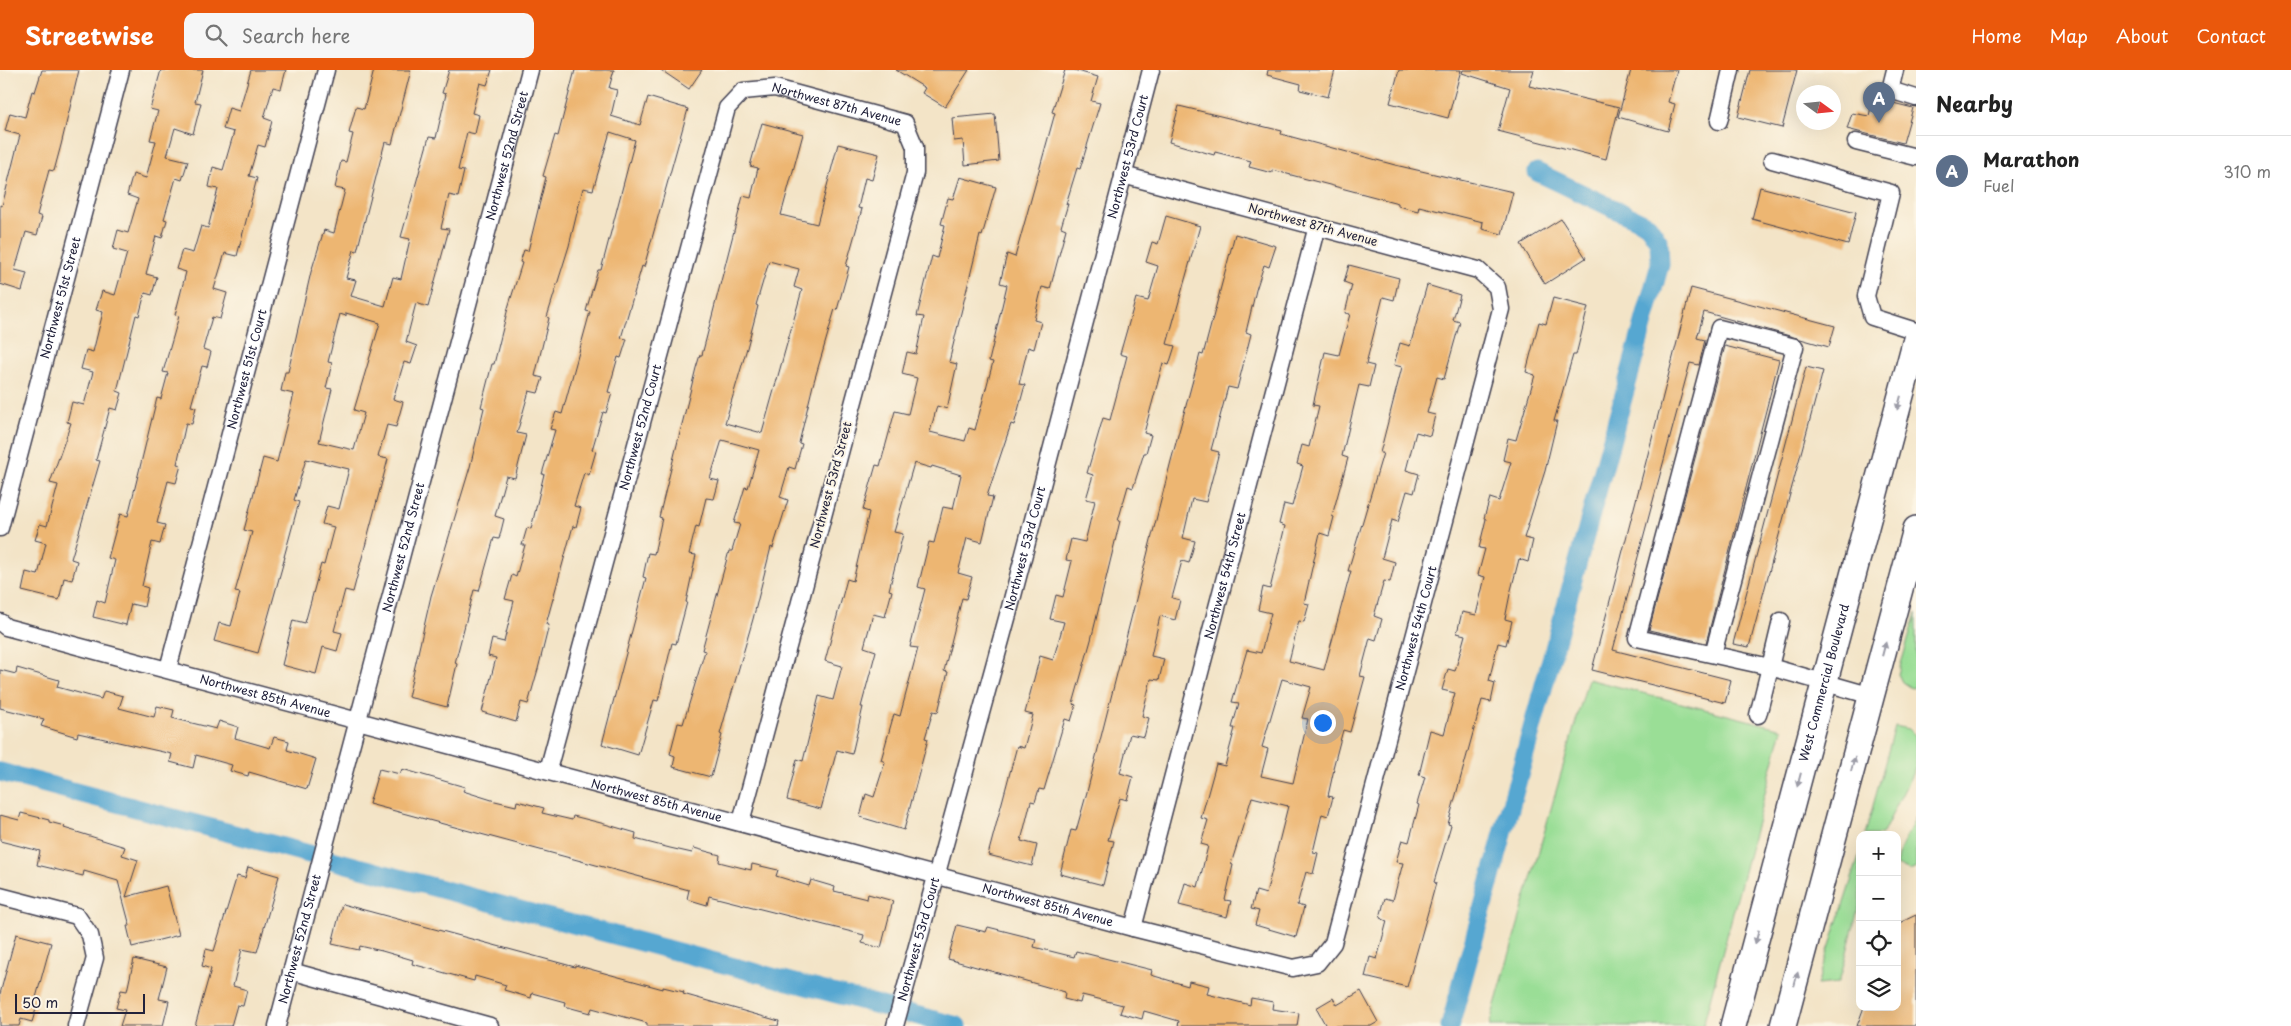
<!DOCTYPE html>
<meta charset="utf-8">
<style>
body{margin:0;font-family:"Playpen Sans",sans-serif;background:#f6f6f6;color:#222}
.controls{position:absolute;right:15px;bottom:15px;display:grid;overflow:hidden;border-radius:10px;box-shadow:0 5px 20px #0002}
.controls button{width:45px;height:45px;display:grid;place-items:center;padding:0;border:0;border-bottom:1px solid #e0e0e0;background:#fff;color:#222;font:25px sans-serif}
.compass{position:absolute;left:1796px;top:15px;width:45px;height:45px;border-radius:50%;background:#fff;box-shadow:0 5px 20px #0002;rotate:105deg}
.scale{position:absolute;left:15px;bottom:12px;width:130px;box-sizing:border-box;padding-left:5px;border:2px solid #22223b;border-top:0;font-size:14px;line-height:18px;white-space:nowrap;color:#22223b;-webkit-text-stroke:4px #fcf5e5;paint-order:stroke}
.you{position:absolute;left:1322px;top:652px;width:18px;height:18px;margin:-12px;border:4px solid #fff;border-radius:50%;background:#1a73e8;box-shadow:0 0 0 8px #1a73e833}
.badge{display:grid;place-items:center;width:32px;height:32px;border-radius:50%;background:#ea580c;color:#fff;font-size:16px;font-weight:700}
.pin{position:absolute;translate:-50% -41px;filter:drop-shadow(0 1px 2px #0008)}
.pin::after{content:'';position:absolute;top:26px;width:18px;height:15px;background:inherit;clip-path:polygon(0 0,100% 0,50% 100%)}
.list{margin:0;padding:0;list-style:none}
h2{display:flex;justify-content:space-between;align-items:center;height:65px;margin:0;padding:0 20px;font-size:21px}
h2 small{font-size:16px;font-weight:400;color:#767676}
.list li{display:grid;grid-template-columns:32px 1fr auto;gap:15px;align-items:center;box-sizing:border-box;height:70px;padding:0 20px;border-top:1px solid #e0e0e0}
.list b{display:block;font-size:19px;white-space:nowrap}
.list p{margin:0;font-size:16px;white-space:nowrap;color:#767676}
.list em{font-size:16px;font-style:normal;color:#767676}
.icon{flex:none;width:28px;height:28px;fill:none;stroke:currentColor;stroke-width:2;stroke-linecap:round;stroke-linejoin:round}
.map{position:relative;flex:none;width:1916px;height:956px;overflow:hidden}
header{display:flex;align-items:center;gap:30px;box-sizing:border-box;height:70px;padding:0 25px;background:#ea580c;color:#fff}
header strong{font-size:24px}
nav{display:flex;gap:28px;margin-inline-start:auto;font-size:18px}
.search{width:350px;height:45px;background:#f6f6f6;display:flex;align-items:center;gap:12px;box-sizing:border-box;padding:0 18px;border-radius:10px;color:#767676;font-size:19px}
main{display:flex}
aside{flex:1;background:#fff}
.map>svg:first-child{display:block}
.green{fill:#9ade96;stroke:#5e8068}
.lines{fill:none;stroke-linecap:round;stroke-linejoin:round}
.canal{stroke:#56a7d1;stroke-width:19}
.building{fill:#edb672;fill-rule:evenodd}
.minor-casing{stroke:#413f50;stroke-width:19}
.highway-casing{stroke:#413f50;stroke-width:28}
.minor{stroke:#fff;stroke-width:16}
.highway{stroke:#fff;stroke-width:25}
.oneway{fill:#9c9ca7}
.labels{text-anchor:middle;stroke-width:4;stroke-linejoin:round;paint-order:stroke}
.street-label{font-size:12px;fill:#22223b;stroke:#fcf5e5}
</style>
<header>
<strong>Streetwise</strong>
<div class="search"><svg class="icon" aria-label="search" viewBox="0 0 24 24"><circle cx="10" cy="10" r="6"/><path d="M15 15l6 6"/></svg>Search here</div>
<nav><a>Home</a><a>Map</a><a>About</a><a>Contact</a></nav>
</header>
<main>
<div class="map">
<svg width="1916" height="956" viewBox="0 0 1916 956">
<rect width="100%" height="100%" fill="#fcf5e5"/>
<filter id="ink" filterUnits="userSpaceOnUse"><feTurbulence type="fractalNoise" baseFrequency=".02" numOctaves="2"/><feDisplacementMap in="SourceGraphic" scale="10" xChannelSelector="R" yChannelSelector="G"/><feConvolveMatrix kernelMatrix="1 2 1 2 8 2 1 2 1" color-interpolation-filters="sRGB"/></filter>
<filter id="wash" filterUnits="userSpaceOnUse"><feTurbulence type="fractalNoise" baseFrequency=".0096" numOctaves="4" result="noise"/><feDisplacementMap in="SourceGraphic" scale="20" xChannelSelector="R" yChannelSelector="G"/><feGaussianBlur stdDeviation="1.12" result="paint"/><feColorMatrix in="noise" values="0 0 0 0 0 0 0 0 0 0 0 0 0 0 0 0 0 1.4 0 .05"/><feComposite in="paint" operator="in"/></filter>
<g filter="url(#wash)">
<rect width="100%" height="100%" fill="#f3e4c7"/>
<g class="green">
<polygon points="1916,543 1916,617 1911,618 1902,612 1898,604"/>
<polygon points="1588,609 1782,659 1703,956 1489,956"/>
<polygon points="1895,656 1909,659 1916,666 1916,696 1882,765 1865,765"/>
<polygon points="1916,747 1916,798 1910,801 1897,795 1900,780"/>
<polygon points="1860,784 1860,832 1839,913 1817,915"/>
</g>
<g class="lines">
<g class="canal">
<polyline points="0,702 957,956"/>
<polyline points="1450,956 1660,194 1659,172 1648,155 1537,102"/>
</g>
</g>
<g id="blocks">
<g class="building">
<polygon points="42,0 79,0 61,75 54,101 49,100 37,145 42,147 37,165 26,162 15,200 27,203 22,221 0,214 0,135 2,136 20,65 5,61 10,43 25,47 32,21 35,22"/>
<polygon points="161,0 203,0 195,32 201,33 193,64 175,58 167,86 188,91 182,110 176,108 164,149 167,150 162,168 156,166 146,204 157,207 152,225 145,223 139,246 136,245 117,321 122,323 117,340 110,338 96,390 100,391 71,489 77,491 72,510 64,508 59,530 22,521 26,502 38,505 46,473 35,470 40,454 47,456 58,415 50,413 71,353 67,352 72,332 84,335 93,302 81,299 86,280 93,282 103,242 96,240 102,221 115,225 127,183 113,179 118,160 128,163 138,129 127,125 133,104 146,108 156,71 150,70 158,41 150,39"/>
<polygon points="251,0 286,0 281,19 273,17 264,48 272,51 265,77 258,75 249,106 257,108 237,186 225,183 214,219 227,223 220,249 212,247 203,279 211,282 207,297 202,296 191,336 196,337 192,354 186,353 177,394 181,395 176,413 168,411 157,453 165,455 160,474 152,472 142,516 148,518 144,537 131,534 126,555 93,547 97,530 105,533 115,490 108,488 120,444 128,446 157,328 161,329 168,303 163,302 179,246 175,245 186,202 176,199 182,180 193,183 201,156 208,158 218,119 209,117 213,97 223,100 234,62 223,59 229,38 239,41"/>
<path d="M374,0H411L392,74L385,72L357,181L354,180L346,208L356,210L351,226L385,236L393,207L401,209L410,169L401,167L429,67L436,68L446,24L442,23L449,0H492L487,15L480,13L472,43L479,45L475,64L467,62L458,100L464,101L458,127L449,125L441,158L449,159L428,237L416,233L406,272L417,276L411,294L404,292L393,329L403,332L396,357L387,355L378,387L388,389L353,522L345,520L334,561L342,563L337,581L323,577L316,604L282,595L293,550L305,553L321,494L324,495L334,457L322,454L327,436L339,439L349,399L306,389L294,430L299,432L284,487H285L258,583L214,571L219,553L231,556L240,523L235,522L252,462L244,460L263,388L277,392L294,324L281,321L285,302H288L311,202L324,160L334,163L345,120L335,118L341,91L346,92L353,64L349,63L356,37L364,39ZM346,243L380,253L354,340L364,343L354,380L319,372L332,319L326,318L332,293L328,292L340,244L346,246Z"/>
<polygon points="575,0 614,0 609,18 617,20 611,46 640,55 648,27 688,39 644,197 642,196 621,268 627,269 621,288 618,287 608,322 612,323 606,343 603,342 592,380 596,381 589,405 584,403 574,436 581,438 576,457 573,456 546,554 549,555 538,599 528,634 521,632 516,652 482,642 496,588 488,586 492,569 504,572 514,531 505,529 512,505 516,507 525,475 522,475 527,458 531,459 544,404 542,404 555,360 550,359 556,342 562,344 590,242 586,241 598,200 601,200 635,70 610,62 593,120 583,118 569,176 547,247 549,248 535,306 543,308 538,323 529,321 517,363 526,365 515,408 506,406 495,446 504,449 499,469 494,468 479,521 474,520 455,593 457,594 447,637 408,627 431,526 470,397 484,338 481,337 492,294 494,294 508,238 522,193 520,192 524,180 528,181 546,107 543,106 555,65 558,66"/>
<polygon points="661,0 702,0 689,19"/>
<polygon points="896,0 969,0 945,37 922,23 925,18"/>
<polygon points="1065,0 1074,0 1098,7 1091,31 1100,33 1080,99 1077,98 1066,134 1068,134 1061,157 1066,159 1050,219 1042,217 1034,250 1041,252 1034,279 1028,277 1019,314 1025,315 1014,355 1011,354 987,426 993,427 982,472 967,468 958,503 972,507 966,529 962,528 944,601 948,602 938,642 933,641 925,668 928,669 904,760 860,747 866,724 874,727 885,692 881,690 894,644 900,646 918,578 910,577 925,519 918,517 929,472 934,473 943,437 953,439 961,405 932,396 931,398 914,393 894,462 903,464 889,520 892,521 885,547 873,544 864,577 876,581 861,637 863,637 852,684 837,680 821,739 787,730 797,689 803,691 819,626 833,630 842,596 825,591 847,509 853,511 869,442 863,440 876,395 880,396 895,341 908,344 917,308 902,304 907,282 916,284 924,247 917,246 932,186 937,188 945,155 941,154 948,128 953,129 960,107 996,117 982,166 980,165 949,292 957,294 947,339 937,336 930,362 965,371 969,358 975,360 993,292 989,291 1007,215 1000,213 1007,184 1015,187 1055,43 1052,42"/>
<polygon points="1268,0 1335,0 1328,27 1300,20 1301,14 1267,5"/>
<polygon points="1399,0 1461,0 1448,48 1390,33"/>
<polygon points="1463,0 1534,0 1529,16 1619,37 1606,89 1498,61 1510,18 1462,3"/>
<polygon points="1631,0 1677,0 1668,32 1675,34 1668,61 1618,47"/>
<polygon points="1750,0 1797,0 1782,58 1738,47"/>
<polygon points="1873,28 1913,38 1903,73 1847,59 1852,43 1869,46"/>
<polygon points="1179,36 1282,61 1281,64 1395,95 1513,122 1502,164 1482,159 1483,152 1419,136 1418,141 1398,136 1398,133 1341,118 1272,100 1272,103 1249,97 1251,91 1215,82 1214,85 1169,72"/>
<polygon points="995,44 999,91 965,95 963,70 954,71 952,48"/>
<path d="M762,53L803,64L781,145L817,154L838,74L879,84L872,110L865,108L858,138L862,139L846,196L849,197L837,240L835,239L813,315L799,373L802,374L795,399L789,397L780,427L788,430L773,478L771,477L753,549L720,664L722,665L711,707L673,697L675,686L670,684L678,653L683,654L705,581L702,580L729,481H732L740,454L734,453L745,417L748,418L759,380L722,370L710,409L719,411L714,429L706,428L699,457L696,456L689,484L696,485L686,532H687L676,574L672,573L658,631L654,630L638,685L602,674L646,508L643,507L648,483L654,484L662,448L659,447L696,298L700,285H702L743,126L751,128L758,98L750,96ZM769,191L799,199L794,217L802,220L762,363L725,353L747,278L758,236L756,235Z"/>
<polygon points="1760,117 1856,142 1848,175 1752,149"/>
<polygon points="1166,146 1200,156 1167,274 1175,276 1169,295 1163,293 1144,363 1151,365 1146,383 1144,383 1133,418 1128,416 1118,451 1120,451 1091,570 1073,634 1076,635 1071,651 1065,649 1044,720 1039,719 1035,732 1031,731 1021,771 1037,775 1032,796 988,785 1017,676 1024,678 1033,645 1025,643 1040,586 1053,590 1064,552 1050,549 1056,525 1063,527 1072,491 1066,490 1071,469 1085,472 1095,431 1086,429 1093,405 1087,403 1103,348 1110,350 1127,286 1120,284 1136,228 1148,231 1158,196 1146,192 1152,172 1158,174"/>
<polygon points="1561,149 1586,188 1545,214 1521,174"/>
<polygon points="1235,164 1276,176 1269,197 1264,195 1256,220 1246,262 1251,264 1237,319 1228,317 1211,380 1219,382 1206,432 1192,429 1183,468 1195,471 1189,493 1182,491 1172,528 1180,530 1175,550 1160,546 1151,586 1164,589 1159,610 1151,609 1142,646 1149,648 1144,667 1130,664 1120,703 1133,707 1127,730 1120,728 1108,770 1114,771 1103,815 1060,804 1071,760 1076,761 1087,722 1171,391 1200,284 1203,285"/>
<path d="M1349,195L1399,208L1394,230L1383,227L1366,294L1374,296L1369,317L1359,315L1342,386L1348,388L1332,446L1334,447L1329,466L1320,463L1304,533L1309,534L1304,552L1299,551L1289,591L1324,600L1351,501H1348L1383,383H1380L1402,297L1394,295L1400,273L1410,276L1427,215L1460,225L1453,250L1460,252L1444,309L1437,307L1427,343L1435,345L1430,366L1416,362L1406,400L1419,404L1414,423L1407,421L1398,452L1392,450L1382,488L1395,492L1390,512L1384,511L1374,546L1382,549L1376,570L1370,568L1360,606L1365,607L1350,662L1343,660L1333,698L1334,699L1328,726L1333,727L1328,746L1322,744L1313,782L1318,783L1313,804L1306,802L1297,835L1304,837L1296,867L1255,855L1259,841L1251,839L1256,821L1266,824L1288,736L1252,727L1231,794L1233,795L1225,830L1231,831L1227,847L1179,835L1185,813L1198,817L1208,776L1201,774L1208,750L1201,748L1216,694L1225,696L1235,658H1232L1239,633L1232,632L1247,580L1261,583L1271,543L1258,540L1263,517L1270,519L1285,456L1279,454L1284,434L1292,436L1303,396L1297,394L1302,375L1309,377L1319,336L1313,335L1325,282L1339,285L1350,244L1345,243L1352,215L1344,212ZM1282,609L1311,617L1302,648L1308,649L1293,713L1261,706L1268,679L1262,677Z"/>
<polygon points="1691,218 1835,256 1829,277 1704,242 1697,268 1705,270 1699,295 1690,293 1613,580 1731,610 1725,633 1592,600"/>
<polygon points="1553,228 1588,237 1576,285 1573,285 1554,351 1557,351 1545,401 1524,468 1533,470 1528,492 1519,489 1510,524 1505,549 1512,551 1506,575 1498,573 1489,611 1495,613 1491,632 1482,630 1448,754 1451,755 1434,812 1436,813 1407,917 1365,907 1370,887 1377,889 1387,851 1380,848 1385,828 1393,830 1403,793 1396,792 1402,770 1409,772 1419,735 1417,734 1425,707 1419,705 1430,660 1444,664 1455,623 1442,620 1448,599 1455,601 1465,565 1457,563 1462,542 1476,545 1485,507 1478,505 1485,479 1479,478 1486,449 1484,448 1490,428 1499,431 1511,392 1503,390 1508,368 1516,370 1535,305 1526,302 1539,252 1546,254"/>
<polygon points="1725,276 1779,290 1706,573 1649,560"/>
<polygon points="1806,297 1823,301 1749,577 1733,574"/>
<polygon points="17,598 59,610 57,617 101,629 104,621 123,626 119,638 154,647 157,636 174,640 172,648 216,659 219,651 238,657 235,668 270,678 274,667 289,671 287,680 316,689 307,719 249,702 248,706 230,701 232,695 196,685 193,698 170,692 172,684 78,663 77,667 41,656 44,649 0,638 0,600 16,604"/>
<polygon points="379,699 400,704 402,699 465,717 463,721 495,731 516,736 517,731 544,738 542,743 572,750 573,746 601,753 636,763 635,769 670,778 692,783 694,778 720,785 719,792 751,800 752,794 778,800 776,806 809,816 811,810 835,817 834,821 867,829 868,824 893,831 881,878 862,873 864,865 709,826 707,835 687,829 689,820 369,734"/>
<polygon points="21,743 49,750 49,752 65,756 64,758 125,777 122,785 138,790 126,827 166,816 179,865 132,877 127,856 130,856 118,811 84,801 83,806 37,795 40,781 0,771 0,745 19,750"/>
<polygon points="248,797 279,806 257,882 242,879 233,916 247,920 243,936 237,935 231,956 195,956 211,899 202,896 206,879 214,881 237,806 245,808"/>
<polygon points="342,834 575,897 575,895 663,919 663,917 684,922 683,924 779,951 778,956 647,956 647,953 592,938 590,943 564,936 565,932 532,923 531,928 504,920 506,915 475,906 474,911 438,901 412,894 413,890 382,881 360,876 359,880 332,874"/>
<polygon points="1916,845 1916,956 1857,956 1864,937 1897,937 1897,854"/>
<polygon points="957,855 986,862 988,857 1036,869 1034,877 1074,887 1076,881 1152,900 1151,905 1188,916 1189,911 1209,916 1207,924 1250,935 1251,928 1273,932 1272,939 1299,943 1297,956 1178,956 1179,951 1144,941 1142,949 1120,943 1123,935 1082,925 1080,933 1064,929 1065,922 948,889"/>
<polygon points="16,864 51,873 34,935 37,936 32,952 21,949 19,956 0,956 0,924"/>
<polygon points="134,889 167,897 159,929 169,931 163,956 120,956 125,940 116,938 121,920 127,921"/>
<polygon points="1361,921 1378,952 1371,956 1326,956 1316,938 1333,928 1337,935"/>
</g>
</g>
</g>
<g filter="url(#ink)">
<use href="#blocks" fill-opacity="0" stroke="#413f50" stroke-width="1"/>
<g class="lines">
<g class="minor-casing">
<g id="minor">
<polyline points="1895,0 1890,20 1916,28"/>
<polyline points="1719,51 1731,0"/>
<polyline points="1856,72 1916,87"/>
<polyline points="1772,90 1891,123 1866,226 1872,247 1916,261"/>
<path id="s1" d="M0,458L121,0"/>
<path id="s2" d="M0,552L6,557L1133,858L1293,898L1317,893L1333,873L1501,239L1497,217L1478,200L1123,105"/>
<polyline points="1713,584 1795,277 1719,258 1637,568 1770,597 1781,551"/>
<path id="s3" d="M168,599L326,0"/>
<polyline points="1758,645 1770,597 1872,626"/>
<path id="s4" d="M548,700L727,38L743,21L775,18L905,53L915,77V103L741,752"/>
<polyline points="0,826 77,846 90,865 95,888 76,956"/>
<path id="s5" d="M1133,858L1317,156"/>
<polyline points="291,901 490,956"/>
<path id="s6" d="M277,956L530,0"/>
<path id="s7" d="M895,956L1009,541L1151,0"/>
</g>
</g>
<g class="highway-casing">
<g id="highway">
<path id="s8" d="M1733,956L1916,269"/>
<polyline points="1783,956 1916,459"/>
</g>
</g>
<use href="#minor" class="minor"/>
<use href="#highway" class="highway"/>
</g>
<defs><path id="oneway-solid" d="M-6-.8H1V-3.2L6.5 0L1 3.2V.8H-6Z" transform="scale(1.25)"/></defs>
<g class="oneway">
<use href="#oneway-solid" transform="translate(1899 333) rotate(105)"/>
<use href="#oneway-solid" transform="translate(1884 579) rotate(-75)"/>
<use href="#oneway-solid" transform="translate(1853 694) rotate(-75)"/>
<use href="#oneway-solid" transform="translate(1799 710) rotate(105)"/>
<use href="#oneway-solid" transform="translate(1757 867) rotate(105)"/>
<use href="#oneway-solid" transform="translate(1796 909) rotate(-75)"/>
</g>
</g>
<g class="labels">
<g class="street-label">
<text dy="4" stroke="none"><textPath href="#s4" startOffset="805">Northwest 87th Avenue</textPath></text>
<text dy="4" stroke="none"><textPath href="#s6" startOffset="900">Northwest 52nd Street</textPath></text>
<text dy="4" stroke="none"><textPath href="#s7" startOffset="900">Northwest 53rd Court</textPath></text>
<text transform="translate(1313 155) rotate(15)" y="4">Northwest 87th Avenue</text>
<text dy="4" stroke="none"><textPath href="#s1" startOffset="238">Northwest 51st Street</textPath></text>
<text dy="4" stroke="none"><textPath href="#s3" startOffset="310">Northwest 51st Court</textPath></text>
<text dy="4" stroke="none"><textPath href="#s4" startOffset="355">Northwest 52nd Court</textPath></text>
<text transform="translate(831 415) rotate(-75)" y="4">Northwest 53rd Street</text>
<text dy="4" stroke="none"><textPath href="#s6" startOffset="495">Northwest 52nd Street</textPath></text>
<text dy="4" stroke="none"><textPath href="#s7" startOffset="495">Northwest 53rd Court</textPath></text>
<text dy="4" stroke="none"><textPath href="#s5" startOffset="364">Northwest 54th Street</textPath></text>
<text dy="4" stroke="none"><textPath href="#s2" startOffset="1715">Northwest 54th Court</textPath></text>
<text dy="4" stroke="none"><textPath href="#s8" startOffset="355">West Commercial Boulevard</textPath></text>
<text dy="4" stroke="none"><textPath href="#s2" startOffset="276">Northwest 85th Avenue</textPath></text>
<text dy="4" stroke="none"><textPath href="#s2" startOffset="681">Northwest 85th Avenue</textPath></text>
<text dy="4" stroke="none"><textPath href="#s2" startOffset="1086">Northwest 85th Avenue</textPath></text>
<text dy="4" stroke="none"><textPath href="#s6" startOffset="90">Northwest 52nd Street</textPath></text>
<text dy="4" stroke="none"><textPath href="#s7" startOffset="90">Northwest 53rd Court</textPath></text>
</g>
</g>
</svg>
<div class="controls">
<button>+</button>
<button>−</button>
<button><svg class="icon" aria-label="locate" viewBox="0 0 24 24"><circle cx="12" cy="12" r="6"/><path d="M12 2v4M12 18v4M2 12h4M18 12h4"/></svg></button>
<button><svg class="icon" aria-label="layers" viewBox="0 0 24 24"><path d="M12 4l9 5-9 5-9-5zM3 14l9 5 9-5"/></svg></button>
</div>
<svg class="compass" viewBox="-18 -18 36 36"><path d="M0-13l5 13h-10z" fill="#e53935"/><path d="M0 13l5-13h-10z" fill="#767676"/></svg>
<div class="scale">50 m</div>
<div class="you"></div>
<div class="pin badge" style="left:1879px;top:53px;background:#5c6f8a">A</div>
</div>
<aside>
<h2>Nearby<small></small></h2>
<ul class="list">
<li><span class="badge" style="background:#5c6f8a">A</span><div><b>Marathon</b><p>Fuel</p></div><em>310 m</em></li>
</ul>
</aside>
</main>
